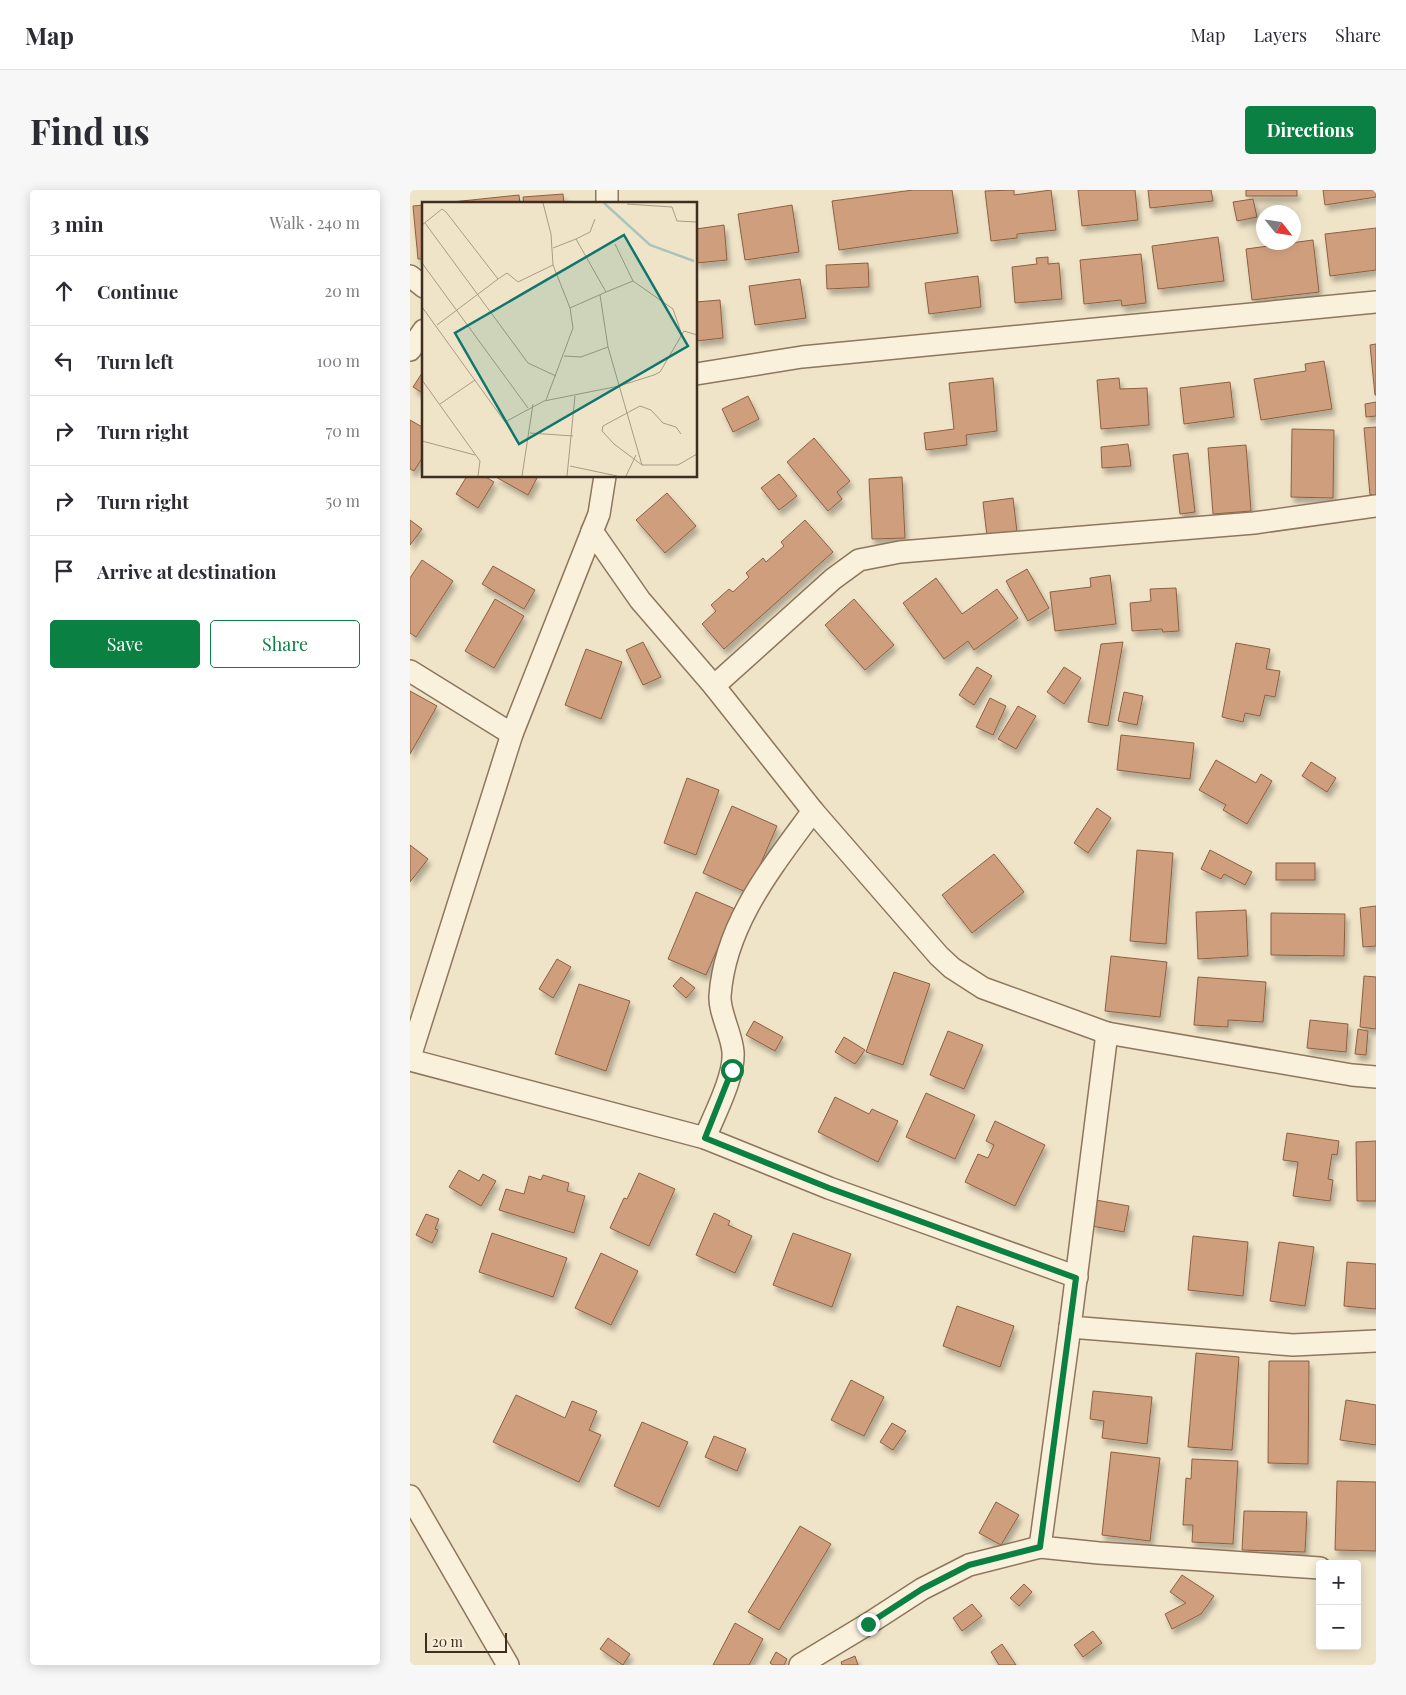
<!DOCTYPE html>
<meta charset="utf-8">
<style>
body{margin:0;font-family:"Playfair Display",serif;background:#f7f7f7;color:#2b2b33}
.controls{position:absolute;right:15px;bottom:15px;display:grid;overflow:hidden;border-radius:5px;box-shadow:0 2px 12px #0003}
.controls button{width:45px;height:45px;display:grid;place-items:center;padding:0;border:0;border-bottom:1px solid #e1e1e2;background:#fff;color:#2b2b33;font:25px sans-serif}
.compass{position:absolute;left:846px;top:15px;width:45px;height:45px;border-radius:50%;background:#fff;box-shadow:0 2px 12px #0003;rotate:120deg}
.scale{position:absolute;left:15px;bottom:12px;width:82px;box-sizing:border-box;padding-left:5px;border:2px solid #3d2e20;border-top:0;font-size:14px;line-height:18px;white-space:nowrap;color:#3d2e20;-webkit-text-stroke:4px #f7eed8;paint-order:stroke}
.stop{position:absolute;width:15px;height:15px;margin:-11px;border:4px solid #0b8043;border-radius:50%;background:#fff}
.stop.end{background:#0b8043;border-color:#fff;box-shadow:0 1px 5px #0008}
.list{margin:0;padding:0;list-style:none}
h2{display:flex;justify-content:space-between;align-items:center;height:65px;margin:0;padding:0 20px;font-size:21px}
h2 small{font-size:16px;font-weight:400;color:#7c7c81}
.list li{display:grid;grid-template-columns:32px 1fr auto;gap:15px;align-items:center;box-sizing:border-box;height:70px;padding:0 20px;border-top:1px solid #e1e1e2}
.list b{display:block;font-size:19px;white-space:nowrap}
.list em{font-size:16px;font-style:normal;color:#7c7c81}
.actions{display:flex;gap:10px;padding:15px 20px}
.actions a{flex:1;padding:11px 0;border:1px solid #0b8043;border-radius:5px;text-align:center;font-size:18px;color:#0b8043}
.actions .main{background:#0b8043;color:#fff}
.icon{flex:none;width:28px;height:28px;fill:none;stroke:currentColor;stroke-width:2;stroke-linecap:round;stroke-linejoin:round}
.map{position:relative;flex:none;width:966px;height:1475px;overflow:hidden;border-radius:5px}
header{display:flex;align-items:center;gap:30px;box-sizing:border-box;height:70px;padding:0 25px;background:#fff;border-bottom:1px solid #e1e1e2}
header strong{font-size:24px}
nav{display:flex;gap:28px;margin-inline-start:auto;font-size:18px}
.intro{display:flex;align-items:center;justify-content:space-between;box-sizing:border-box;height:120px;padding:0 30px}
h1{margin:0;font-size:35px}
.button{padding:12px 22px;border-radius:5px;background:#0b8043;color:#fff;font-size:18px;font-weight:700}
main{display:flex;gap:30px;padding:0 30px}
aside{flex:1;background:#fff;border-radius:5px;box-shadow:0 2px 12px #0003}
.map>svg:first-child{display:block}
.building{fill:#cf9f7d;stroke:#8d5f41;filter:url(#shadow)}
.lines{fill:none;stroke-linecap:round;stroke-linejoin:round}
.minor-casing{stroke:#8d765c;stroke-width:24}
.minor{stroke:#faf1dc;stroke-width:21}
.route{stroke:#0b8043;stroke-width:6}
.inset-river{fill:none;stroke:#a9c4bc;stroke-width:2.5}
.inset-road{fill:none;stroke:#a89b85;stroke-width:1}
.view{fill:#0f766e;fill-opacity:0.15;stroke:#0f766e;stroke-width:2.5}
.inset-edge{fill:none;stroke:#3d2e20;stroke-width:2.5}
</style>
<header>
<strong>Map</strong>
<nav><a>Map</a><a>Layers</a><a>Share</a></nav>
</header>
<div class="intro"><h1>Find us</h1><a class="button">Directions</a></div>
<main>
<aside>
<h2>3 min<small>Walk · 240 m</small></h2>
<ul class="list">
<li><svg class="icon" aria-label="ahead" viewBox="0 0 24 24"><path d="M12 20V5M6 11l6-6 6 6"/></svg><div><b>Continue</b></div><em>20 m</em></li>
<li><svg class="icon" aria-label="left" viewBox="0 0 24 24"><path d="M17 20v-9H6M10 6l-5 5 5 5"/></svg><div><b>Turn left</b></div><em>100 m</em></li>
<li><svg class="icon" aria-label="right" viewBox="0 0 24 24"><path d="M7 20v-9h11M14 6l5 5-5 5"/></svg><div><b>Turn right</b></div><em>70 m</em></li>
<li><svg class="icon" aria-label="right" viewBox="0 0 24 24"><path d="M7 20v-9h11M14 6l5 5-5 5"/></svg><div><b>Turn right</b></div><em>50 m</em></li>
<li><svg class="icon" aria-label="arrive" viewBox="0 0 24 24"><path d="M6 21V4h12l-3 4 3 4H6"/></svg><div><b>Arrive at destination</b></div></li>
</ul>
<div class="actions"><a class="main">Save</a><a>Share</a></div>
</aside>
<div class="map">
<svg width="966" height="1475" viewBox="0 0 966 1475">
<defs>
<filter id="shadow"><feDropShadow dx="3" dy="5.5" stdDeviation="2.5" flood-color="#0004"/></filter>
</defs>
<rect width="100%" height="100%" fill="#f0e4c8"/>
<g class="building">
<polygon points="503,0 542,0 548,43 429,60 422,11"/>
<polygon points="604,0 604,5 641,0 646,40 607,44 607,48 581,51 575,1"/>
<polygon points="668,0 725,0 728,30 672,36"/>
<polygon points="738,0 801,0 803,11 740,18"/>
<rect x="836" y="0" width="51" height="6"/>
<polygon points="913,0 966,0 966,7 915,15"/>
<polygon points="153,4 154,14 114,14 113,7"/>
<polygon points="109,5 110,14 23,14"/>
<polygon points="843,9 847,27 827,31 823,12"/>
<polygon points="14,15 14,69 8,69 3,16"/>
<polygon points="382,15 389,62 335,70 328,24"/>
<polygon points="314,35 317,70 286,73 286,39"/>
<polygon points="966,38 966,80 920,86 915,44"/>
<polygon points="808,47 814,91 748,99 742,56"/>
<polygon points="903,50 909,102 842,110 836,59"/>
<polygon points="731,64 736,113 712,116 711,110 674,114 670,70"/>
<polygon points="638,67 638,74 649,73 652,109 605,113 602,77 627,74 626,68"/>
<polygon points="458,73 459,97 417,99 416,75"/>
<polygon points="568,86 571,117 519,124 515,93"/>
<polygon points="390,89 396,128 345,135 339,96"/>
<polygon points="310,110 313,148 286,151 286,112"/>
<polygon points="966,154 966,205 965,205 960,155"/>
<polygon points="914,171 922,219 851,230 844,189 896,181 895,174"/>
<polygon points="14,180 14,204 3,197"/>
<polygon points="583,188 587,241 556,245 557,255 516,260 514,243 544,239 539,193"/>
<polygon points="709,188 710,199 737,198 739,235 691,239 687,190"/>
<polygon points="820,192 824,227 774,234 770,198"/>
<polygon points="338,206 349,229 323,242 312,219"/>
<polygon points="966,212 966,226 956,227 955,214"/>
<polygon points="0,230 14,238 14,265 4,281 0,279"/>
<polygon points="966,237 966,305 960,305 954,238"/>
<polygon points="882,239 924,240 923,308 881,307"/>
<polygon points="404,248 440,291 427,302 432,309 418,321 377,272"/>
<polygon points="718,254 721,276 692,278 691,257"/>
<polygon points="836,255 841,321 803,324 798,258"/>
<polygon points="778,263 785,322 770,324 763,265"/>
<polygon points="369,284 387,306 369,320 351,298"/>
<polygon points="57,286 74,286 84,292 68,318 46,304"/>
<polygon points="84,286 124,286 127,288 118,305"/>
<polygon points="492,287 495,348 462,349 459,289"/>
<polygon points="257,303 286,336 255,363 226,330"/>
<polygon points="603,308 607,342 577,346 573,312"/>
<polygon points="0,330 12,339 0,355"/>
<polygon points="395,330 423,362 314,459 292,434 306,421 301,415 319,399 323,402 339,387 336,383 353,368 356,372 374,356 371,352"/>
<polygon points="12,370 43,391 6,447 0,443 0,388"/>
<polygon points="83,376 125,400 114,419 72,394"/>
<polygon points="617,379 639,418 618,431 596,391"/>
<polygon points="700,385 706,434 645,441 640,402 681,397 680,388"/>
<polygon points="526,388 552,424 587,399 608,428 564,460 558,451 534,469 493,413"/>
<polygon points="766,398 769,441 753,442 752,439 722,441 720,413 741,411 740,399"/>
<polygon points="85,409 114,426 84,478 55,461"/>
<polygon points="444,409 484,455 455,480 415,435"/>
<polygon points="233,452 251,487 233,495 216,460"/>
<polygon points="713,452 698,536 678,532 691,454"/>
<polygon points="826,453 860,459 856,479 870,481 865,507 855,505 850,526 835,523 833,532 812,527"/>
<polygon points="176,459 212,472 191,529 155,515"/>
<polygon points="567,477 582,486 564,515 549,505"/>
<polygon points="654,477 671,488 654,514 637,502"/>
<polygon points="0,501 27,516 0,564"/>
<polygon points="714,502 733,506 727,535 708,531"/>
<polygon points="580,508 596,516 583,545 566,537"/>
<polygon points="608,516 626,526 606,559 588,549"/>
<polygon points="711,545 784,553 780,589 707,580"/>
<polygon points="806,570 846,593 851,584 862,591 837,634 813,620 816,615 789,600"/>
<polygon points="901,572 926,588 917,602 892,586"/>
<polygon points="277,588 309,600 286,665 254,653"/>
<polygon points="322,616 367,636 338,703 293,683"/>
<polygon points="687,618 701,628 678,663 664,653"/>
<polygon points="0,655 18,669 0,692"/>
<polygon points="727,660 763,663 756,754 720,751"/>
<polygon points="800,660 842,682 835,695 814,684 811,689 791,679"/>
<polygon points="584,664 614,702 562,743 532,705"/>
<rect x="866" y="673" width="39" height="17"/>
<polygon points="286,702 325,719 296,785 258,769"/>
<polygon points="966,716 966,756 953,757 950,718"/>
<polygon points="836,720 838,766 788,769 786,722"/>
<polygon points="861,723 935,724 934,766 861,765"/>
<polygon points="701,766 757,772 750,827 695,821"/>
<polygon points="147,769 161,777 143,808 129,799"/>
<polygon points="484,782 520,794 493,875 456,862"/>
<polygon points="954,786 966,787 966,839 950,837"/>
<polygon points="271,787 285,798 276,808 263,796"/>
<polygon points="788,787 856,792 853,832 818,830 818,837 784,835"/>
<polygon points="169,794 220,811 196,881 145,864"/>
<polygon points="900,830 938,834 936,862 897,858"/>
<polygon points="344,831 373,847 365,861 336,845"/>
<polygon points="948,839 958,841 956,865 945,864"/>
<polygon points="538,841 573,855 554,899 520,885"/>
<polygon points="434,847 455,860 445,874 425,862"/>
<polygon points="516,903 565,925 545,969 496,947"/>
<polygon points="425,907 459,924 462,919 488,931 468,972 408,942"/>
<polygon points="585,931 635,955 605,1016 555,992 568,964 578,968 584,955 576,951"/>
<polygon points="877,943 929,951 927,965 922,964 918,989 923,990 920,1011 883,1006 888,972 873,970"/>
<polygon points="966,951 966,1011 947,1011 946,952"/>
<polygon points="49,980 69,991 73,984 86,991 71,1016 39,997"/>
<polygon points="229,983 265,999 239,1056 200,1038 214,1008 217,1009"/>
<polygon points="133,985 159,993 157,1001 175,1006 164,1043 89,1020 96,999 114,1004 119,986 131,990"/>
<polygon points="686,1010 719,1016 714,1042 682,1036"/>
<polygon points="304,1023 320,1031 318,1035 342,1046 325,1083 286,1065"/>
<polygon points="16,1024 29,1029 25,1039 28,1040 22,1053 6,1045"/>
<polygon points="82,1043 157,1068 143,1107 69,1082"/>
<polygon points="383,1043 441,1064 422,1117 363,1095"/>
<polygon points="783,1046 838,1052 833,1106 778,1100"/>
<polygon points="869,1052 904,1057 895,1116 860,1111"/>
<polygon points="191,1063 228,1081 201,1135 165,1118"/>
<polygon points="937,1072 966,1074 966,1119 934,1116"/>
<polygon points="547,1116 604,1136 590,1177 533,1156"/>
<polygon points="786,1163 829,1167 822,1260 778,1257"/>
<polygon points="859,1171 899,1171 898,1274 858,1273"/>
<polygon points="441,1190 474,1207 454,1246 421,1230"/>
<polygon points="683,1201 742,1207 737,1254 692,1248 694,1231 680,1229"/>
<polygon points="106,1205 155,1228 162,1211 187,1221 179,1240 191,1245 169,1292 83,1252"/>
<polygon points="936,1210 966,1215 966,1255 930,1250"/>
<polygon points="232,1232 278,1252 249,1317 204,1296"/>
<polygon points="482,1233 496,1241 483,1260 470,1252"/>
<polygon points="304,1246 336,1259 327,1281 295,1267"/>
<polygon points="701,1262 750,1268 740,1351 692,1345"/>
<polygon points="782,1269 828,1271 823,1354 782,1352 783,1335 773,1335 776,1288 781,1289"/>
<polygon points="927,1291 966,1292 966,1361 925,1360"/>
<polygon points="586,1312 609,1325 591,1355 569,1343"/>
<polygon points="834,1321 897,1322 895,1362 832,1360"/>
<polygon points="390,1336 421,1354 369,1440 338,1422"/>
<polygon points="772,1385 804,1406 791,1424 762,1439 755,1424 776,1413 760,1402"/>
<polygon points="614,1394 622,1402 609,1416 600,1408"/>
<polygon points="562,1414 572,1426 552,1441 543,1428"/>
<polygon points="325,1433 353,1449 339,1475 303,1475"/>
<polygon points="683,1441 692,1453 673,1467 664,1455"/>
<polygon points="198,1448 220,1464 213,1475 190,1459"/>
<polygon points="592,1454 606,1475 589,1475 581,1462"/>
<polygon points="366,1462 377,1469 374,1475 363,1475 360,1473"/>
<polygon points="445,1466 448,1475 432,1475 431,1472"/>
</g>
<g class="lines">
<g class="minor-casing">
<g id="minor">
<polyline points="197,14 197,0"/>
<polyline points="0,86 14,97"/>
<polyline points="0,160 14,140"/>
<polyline points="286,184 392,167 966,112"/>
<polyline points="182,341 230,410 304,496 403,621 529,766 542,778 573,798 697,843 942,885 966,887"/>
<polyline points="0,481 102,544"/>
<polyline points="304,496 423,389 449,370 490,362 844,333 966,316"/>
<polyline points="697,843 660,1137 883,1155 966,1151"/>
<polyline points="0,867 102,544 189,324 195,286"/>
<polyline points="0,870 295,948 419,998 667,1087"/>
<path d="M295,948C304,925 325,886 323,862C322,845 309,822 310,806C315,734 362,677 403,621"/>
<polyline points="660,1137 630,1357 689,1363 910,1378"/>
<polyline points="0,1306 98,1475"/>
<polyline points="390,1475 458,1434 512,1399 559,1375 630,1357"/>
</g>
</g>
<use href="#minor" class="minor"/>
</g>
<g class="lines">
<polyline class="route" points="322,880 295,948 419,998 666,1088 630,1357 559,1375 512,1399 458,1434"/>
</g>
<g transform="translate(12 12)">
<rect width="275" height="275" fill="#f0e4c8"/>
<path class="inset-river" d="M182,1L228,43L272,59"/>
<path class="inset-road" d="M121,1L129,32L131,63L148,106L151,126L124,198M205,2L250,5L255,19L275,20M3,21L106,161L134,174M0,23L20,7L24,10L76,77L15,123M154,37L168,30L173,17M131,46L154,37L184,90L148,106M0,61L106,206M76,77L85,71L96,80L131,63M211,79L251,107L260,133M184,90L211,79L193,42M178,93L186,145L220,263H256L275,252M0,105L83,220L122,199L197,184L232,173L238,170L262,129L275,133M142,154L159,155L186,145M0,178L58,259L56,274M18,202L53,178M108,231L151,234M0,239L53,253M220,263L192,242L180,229L181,224L218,204L229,208L241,221L254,225L259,232M148,264L195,274M100,274L111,202M145,274L153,194M204,274L214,253"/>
<path class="view" d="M202,33L266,144L97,242L33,131Z"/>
<rect width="275" height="275" class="inset-edge"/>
</g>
</svg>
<div class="controls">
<button>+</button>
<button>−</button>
</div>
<svg class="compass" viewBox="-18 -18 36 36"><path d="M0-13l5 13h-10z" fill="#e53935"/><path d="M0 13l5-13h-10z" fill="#7c7c81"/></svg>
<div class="scale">20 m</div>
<div class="stop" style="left:322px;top:880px"></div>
<div class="stop end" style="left:458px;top:1434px"></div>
</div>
</main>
